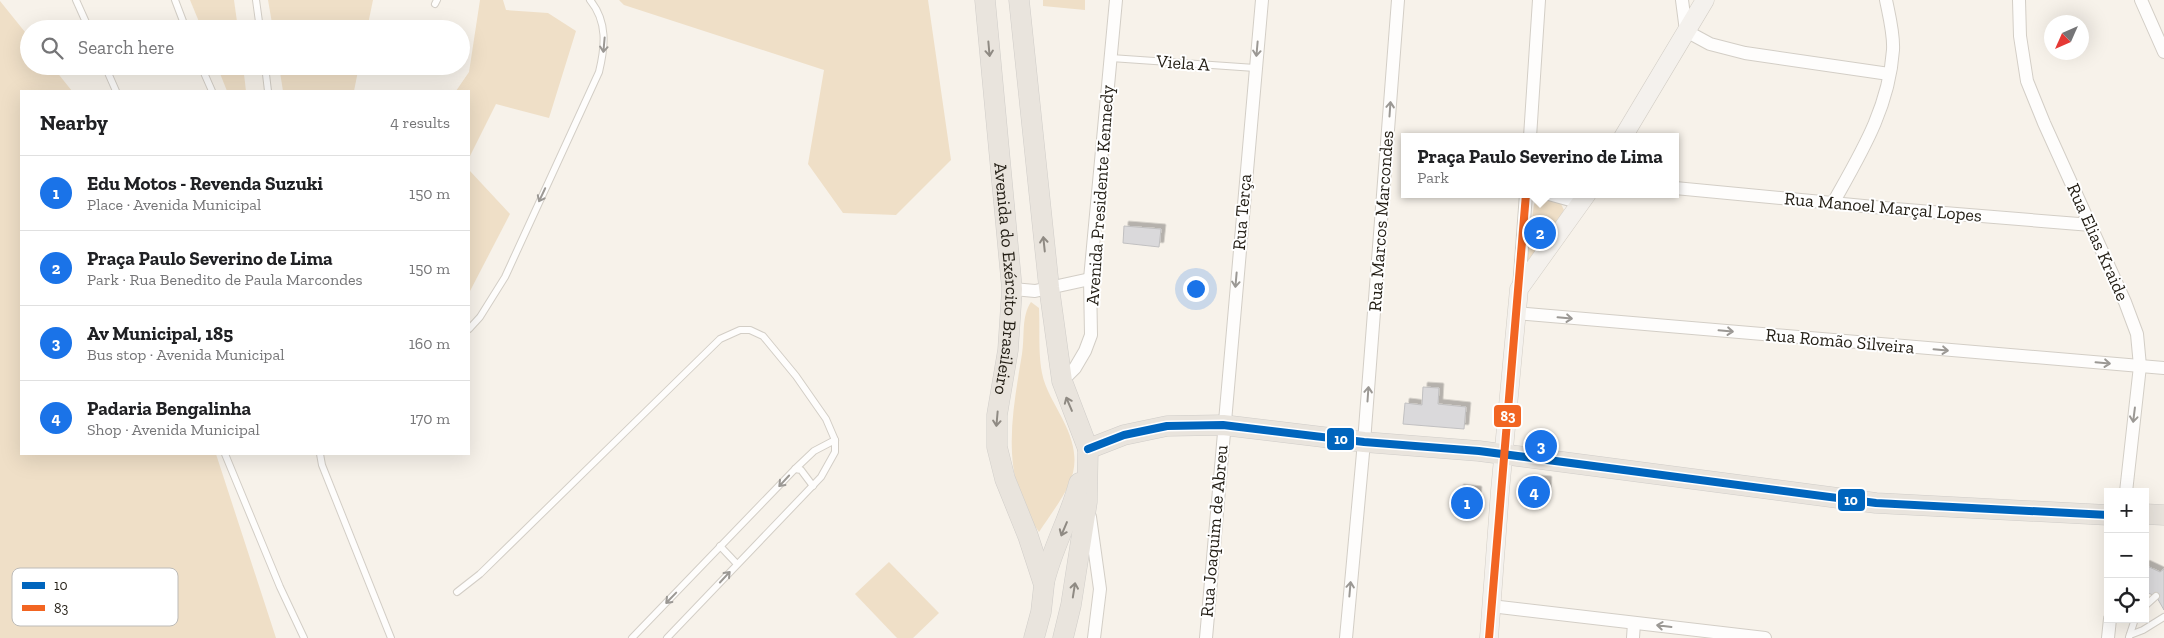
<!DOCTYPE html>
<meta charset="utf-8">
<style>
body{margin:0;font-family:"Zilla Slab",serif;background:#f2f2f2;color:#202124}
.controls{position:absolute;right:15px;bottom:15px;display:grid;overflow:hidden;border-radius:0px;box-shadow:0 5px 20px #0002}
.controls button{width:45px;height:45px;display:grid;place-items:center;padding:0;border:0;border-bottom:1px solid #e0e0e0;background:#fff;color:#202124;font:25px sans-serif}
.compass{position:absolute;left:2044px;top:15px;width:45px;height:45px;border-radius:50%;background:#fff;box-shadow:0 5px 20px #0002;rotate:225deg}
.you{position:absolute;left:1195px;top:288px;width:18px;height:18px;margin:-12px;border:4px solid #fff;border-radius:50%;background:#1a73e8;box-shadow:0 0 0 8px #1a73e833}
.badge{display:grid;place-items:center;width:32px;height:32px;border-radius:50%;background:#1a73e8;color:#fff;font-size:16px;font-weight:700}
.pin{position:absolute;translate:-50% -50%;border:2px solid #fff;box-shadow:0 1px 5px #0006}
.popup{position:absolute;left:1401px;top:133px;width:278px;height:65px;box-sizing:border-box;display:grid;place-content:center;border-radius:0px;background:#fff;filter:drop-shadow(0 1px 4px #0005);font-size:16px;white-space:nowrap;color:#757577}
.popup b{font-size:19px;color:#202124}
.popup::after{content:'';position:absolute;left:50%;top:100%;margin-left:-10px;border:10px solid transparent;border-top-color:#fff}
.list{margin:0;padding:0;list-style:none}
h2{display:flex;justify-content:space-between;align-items:center;height:65px;margin:0;padding:0 20px;font-size:21px}
h2 small{font-size:16px;font-weight:400;color:#757577}
.list li{display:grid;grid-template-columns:32px 1fr auto;gap:15px;align-items:center;box-sizing:border-box;height:75px;padding:0 20px;border-top:1px solid #e0e0e0}
.list b{display:block;font-size:19px;white-space:nowrap}
.list p{margin:0;font-size:16px;white-space:nowrap;color:#757577}
.list em{font-size:16px;font-style:normal;color:#757577}
.icon{flex:none;width:28px;height:28px;fill:none;stroke:currentColor;stroke-width:2;stroke-linecap:round;stroke-linejoin:round}
.map{position:relative;flex:none;width:2164px;height:638px;overflow:hidden}
.search{position:absolute;background:#fff;box-shadow:0 5px 20px #0002;left:20px;top:20px;width:450px;height:55px;display:flex;align-items:center;gap:12px;box-sizing:border-box;padding:0 18px;border-radius:28px;color:#757577;font-size:19px}
.panel{position:absolute;background:#fff;box-shadow:0 5px 20px #0002;left:20px;top:90px;width:450px;height:365px;border-radius:0px}
.map>svg:first-child{display:block}
.green{fill:#efdfc7}
.building{fill:#dad9db;stroke:#c1c0c1;filter:url(#shadow)}
.lines{fill:none;stroke-linecap:round;stroke-linejoin:round}
.service-casing{stroke:#d3cec6;stroke-width:8}
.minor-casing{stroke:#d3cec6;stroke-width:14}
.secondary-casing{stroke:#d3cec6;stroke-width:19}
.primary-casing{stroke:#d0cdc9;stroke-width:21}
.service{stroke:#fefdfc;stroke-width:6}
.minor{stroke:#fefdfc;stroke-width:12}
.secondary{stroke:#f4f1ed;stroke-width:18}
.primary{stroke:#e9e4dd;stroke-width:20}
.bus-1-casing{stroke:#fff;stroke-width:11}
.bus-2-casing{stroke:#fff;stroke-width:11}
.bus-1{stroke:#0065bd;stroke-width:8}
.bus-2{stroke:#f26522;stroke-width:8}
.oneway{stroke:#9b9894}
.oneway2{stroke:#8f8a83}
.labels{text-anchor:middle;stroke-width:4;stroke-linejoin:round;paint-order:stroke}
.street-label{font-size:18px;fill:#221d14;stroke:#fff}
.key{fill:#fff;stroke:#bdbbb8;stroke-width:1}
.key-label{font-size:14px;fill:#221d14}
.line-badge{stroke:#fff;stroke-width:2}
.badge-label{font-size:14px;text-anchor:middle;font-weight:bold;fill:#fff}
</style>
<div class="map">
<svg width="2164" height="638" viewBox="0 0 2164 638">
<defs>
<filter id="shadow"><feDropShadow dx="4.5" dy="-4.5" stdDeviation="0" flood-color="#0004"/></filter>
</defs>
<rect width="100%" height="100%" fill="#f7f2ea"/>
<g class="green">
<polygon points="190,0 234,0 238,29 202,29"/>
<polygon points="268,0 373,0 367,29 273,29"/>
<polygon points="480,0 503,0 506,10 548,13 576,31 549,118 496,104 469,158 469,91 456,91 469,72"/>
<polygon points="619,0 928,0 951,160 896,215 843,213 808,164 824,70 624,5"/>
<polygon points="1043,0 1085,0 1085,10 1043,6"/>
<polygon points="0,1 29,37 29,66 52,66 72,91 21,91 21,454 216,454 276,638 0,638"/>
<polygon points="217,66 243,66 246,91 227,91"/>
<polygon points="279,66 359,66 354,91 283,91"/>
<polygon points="469,170 510,214 469,293"/>
<polygon points="1551,197 1560,202 1564,210 1533,259 1529,262 1527,255 1534,204 1539,198"/>
<path d="M1031,302L1039,308C1040,329 1038,353 1042,373C1045,389 1055,404 1062,418C1089,470 1068,488 1039,532C999,477 1012,415 1022,354C1025,336 1021,317 1031,302Z"/>
<polygon points="889,562 939,613 913,638 897,638 855,594"/>
</g>
<g class="building">
<polygon points="1124,226 1161,229 1159,247 1123,243"/>
<polygon points="1423,387 1439,388 1438,404 1466,407 1464,429 1403,424 1405,403 1422,405"/>
<polygon points="1536,480 1547,481 1546,501 1521,496 1523,488"/>
<polygon points="1459,489 1477,491 1475,517 1458,515"/>
<polygon points="2145,565 2160,572 2164,569 2164,610 2156,596 2145,592"/>
</g>
<g class="lines">
<g class="service-casing">
<g id="service">
<polyline points="76,0 89,29"/>
<polyline points="175,0 186,29"/>
<polyline points="256,0 260,29"/>
<polyline points="435,4 437,0"/>
<polyline points="1111,58 1255,68"/>
<polyline points="105,66 116,91"/>
<polyline points="201,66 212,91"/>
<polyline points="265,66 268,91"/>
<path d="M469,329L480,317L505,277L599,72C605,47 608,22 590,0"/>
<polyline points="225,454 280,587 304,638"/>
<polyline points="320,454 322,465 391,638"/>
<polyline points="795,469 801,470 813,486"/>
<polyline points="720,546 737,564"/>
<polyline points="457,592 480,574 720,339 740,330 750,330 763,336 796,376 826,419 835,440 835,452 821,477 667,638"/>
<polyline points="2145,606 2156,596"/>
<polyline points="2130,635 2143,630 2164,617"/>
<polyline points="2129,637 2135,619"/>
<polyline points="632,638 795,469 814,451 835,440"/>
</g>
</g>
<g class="minor-casing">
<g id="minor">
<polyline points="1682,0 1686,31 1710,44 1745,53 1889,74"/>
<polyline points="2019,0 2020,36 2027,81 2044,123 2125,302 2137,334 2140,366 2126,492"/>
<polyline points="2141,0 2164,52"/>
<polyline points="1530,137 1539,0"/>
<polyline points="1675,188 1895,209 2091,225"/>
<polyline points="1549,194 1581,203"/>
<path d="M1833,203C1861,153 1889,108 1893,50C1894,34 1889,15 1886,0"/>
<polyline points="1012,289 1035,291 1090,279"/>
<polyline points="1519,289 1526,194"/>
<polyline points="1516,313 2164,368"/>
<polyline points="1062,381 1075,368 1085,351 1091,335 1090,279 1116,0"/>
<polyline points="1090,517 1100,589 1094,638"/>
<polyline points="1491,606 1765,638"/>
<polyline points="1206,638 1262,0"/>
<polyline points="1346,638 1364,442 1398,0"/>
<polyline points="1633,638 1634,623"/>
<polyline points="2108,638 2110,619"/>
</g>
</g>
<g class="secondary-casing">
<g id="secondary">
<polyline points="1623,137 1705,0"/>
<polyline points="1489,638 1500,491 1519,289 1587,194"/>
</g>
</g>
<g class="primary-casing">
<g id="primary">
<path id="s1" d="M985,0L1012,289L1008,350L997,415V447L1005,479L1028,536L1044,585L1041,612L1034,638"/>
<polyline points="1019,0 1049,287 1062,381 1088,449 1087,502 1071,605 1063,638"/>
<polyline points="1088,449 1124,435 1167,426 1223,425 1364,442 1479,451 1876,503 2108,515"/>
<polyline points="2145,514 2164,515"/>
<path d="M1044,583C1052,548 1070,518 1079,483"/>
</g>
</g>
<use href="#service" class="service"/>
<use href="#minor" class="minor"/>
<use href="#secondary" class="secondary"/>
<use href="#primary" class="primary"/>
<g class="bus-1-casing">
<polyline id="bus-1" points="1088,449 1124,435 1167,426 1223,425 1364,442 1479,451 1876,503 2108,515"/>
</g>
<g class="bus-2-casing">
<polyline id="bus-2" points="1489,638 1526,194"/>
</g>
<use href="#bus-1" class="bus-1"/>
<use href="#bus-2" class="bus-2"/>
</g>
<defs><path id="oneway-shaft" d="M-6 0H5M1.5-3L5.5 0L1.5 3" fill="none" stroke-width="1.6" stroke-linecap="round" stroke-linejoin="round" transform="scale(1.25)"/></defs>
<g class="oneway">
<use href="#oneway-shaft" transform="translate(604 45) rotate(95)"/>
<use href="#oneway-shaft" transform="translate(1257 49) rotate(95)"/>
<use href="#oneway-shaft" transform="translate(1390 109) rotate(-86)"/>
<use href="#oneway-shaft" transform="translate(542 195) rotate(115)"/>
<use href="#oneway-shaft" transform="translate(1236 280) rotate(95)"/>
<use href="#oneway-shaft" transform="translate(1565 318) rotate(5)"/>
<use href="#oneway-shaft" transform="translate(1726 331) rotate(5)"/>
<use href="#oneway-shaft" transform="translate(1941 350) rotate(5)"/>
<use href="#oneway-shaft" transform="translate(2103 363) rotate(5)"/>
<use href="#oneway-shaft" transform="translate(1368 394) rotate(-86)"/>
<use href="#oneway-shaft" transform="translate(2134 415) rotate(97)"/>
<use href="#oneway-shaft" transform="translate(784 481) rotate(133)"/>
<use href="#oneway-shaft" transform="translate(725 577) rotate(-47)"/>
<use href="#oneway-shaft" transform="translate(1350 589) rotate(-85)"/>
<use href="#oneway-shaft" transform="translate(671 598) rotate(134)"/>
<use href="#oneway-shaft" transform="translate(1664 626) rotate(-173)"/>
</g>
<g class="oneway2">
<use href="#oneway-shaft" transform="translate(989 49) rotate(85)"/>
<use href="#oneway-shaft" transform="translate(1044 244) rotate(-96)"/>
<use href="#oneway-shaft" transform="translate(1069 404) rotate(-113)"/>
<use href="#oneway-shaft" transform="translate(997 419) rotate(95)"/>
<use href="#oneway-shaft" transform="translate(1064 529) rotate(113)"/>
<use href="#oneway-shaft" transform="translate(1074 590) rotate(-81)"/>
</g>
<g class="labels">
<g class="street-label">
<text transform="translate(1183 63) rotate(4)" y="6">Viela A</text>
<text transform="translate(1100 195) rotate(-86)" y="6">Avenida Presidente Kennedy</text>
<text transform="translate(1883 207) rotate(5)" y="6">Rua Manoel Marçal Lopes</text>
<text transform="translate(1242 212) rotate(-85)" y="6">Rua Terça</text>
<text transform="translate(1381 221) rotate(-86)" y="6">Rua Marcos Marcondes</text>
<text transform="translate(2098 242) rotate(66)" y="6">Rua Elias Kraide</text>
<text dy="6" stroke="none"><textPath href="#s1" startOffset="280">Avenida do Exército Brasileiro</textPath></text>
<text transform="translate(1840 341) rotate(5)" y="6">Rua Romão Silveira</text>
<text transform="translate(1214 531) rotate(-85)" y="6">Rua Joaquim de Abreu</text>
</g>
</g>
<rect x="12" y="568" width="166" height="58" rx="8" class="key"/>
<rect x="22" y="582" width="23" height="7" fill="#0065bd"/>
<rect x="22" y="605" width="23" height="6" fill="#f26522"/>
<g class="key-label">
<text x="54" y="590">10</text>
<text x="54" y="613">83</text>
</g>
<g class="line-badge">
<rect x="1493" y="404" width="29" height="24" rx="5" fill="#f26522"/>
<rect x="1326" y="427" width="29" height="24" rx="5" fill="#0065bd"/>
<rect x="1837" y="488" width="29" height="24" rx="5" fill="#0065bd"/>
</g>
<g class="badge-label">
<text x="1508" y="421">83</text>
<text x="1341" y="444">10</text>
<text x="1851" y="505">10</text>
</g>
</svg>
<div class="controls">
<button>+</button>
<button>−</button>
<button><svg class="icon" aria-label="locate" viewBox="0 0 24 24"><circle cx="12" cy="12" r="6"/><path d="M12 2v4M12 18v4M2 12h4M18 12h4"/></svg></button>
</div>
<svg class="compass" viewBox="-18 -18 36 36"><path d="M0-13l5 13h-10z" fill="#e53935"/><path d="M0 13l5-13h-10z" fill="#757577"/></svg>
<div class="you"></div>
<div class="pin badge" style="left:1467px;top:503px">1</div>
<div class="pin badge" style="left:1540px;top:233px">2</div>
<div class="popup"><b>Praça Paulo Severino de Lima</b>Park</div>
<div class="pin badge" style="left:1541px;top:446px">3</div>
<div class="pin badge" style="left:1534px;top:492px">4</div>
<div class="search"><svg class="icon" aria-label="search" viewBox="0 0 24 24"><circle cx="10" cy="10" r="6"/><path d="M15 15l6 6"/></svg>Search here</div>
<section class="panel">
<h2>Nearby<small>4 results</small></h2>
<ul class="list">
<li><span class="badge">1</span><div><b>Edu Motos - Revenda Suzuki</b><p>Place · Avenida Municipal</p></div><em>150 m</em></li>
<li><span class="badge">2</span><div><b>Praça Paulo Severino de Lima</b><p>Park · Rua Benedito de Paula Marcondes</p></div><em>150 m</em></li>
<li><span class="badge">3</span><div><b>Av Municipal, 185</b><p>Bus stop · Avenida Municipal</p></div><em>160 m</em></li>
<li><span class="badge">4</span><div><b>Padaria Bengalinha</b><p>Shop · Avenida Municipal</p></div><em>170 m</em></li>
</ul>
</section>
</div>
